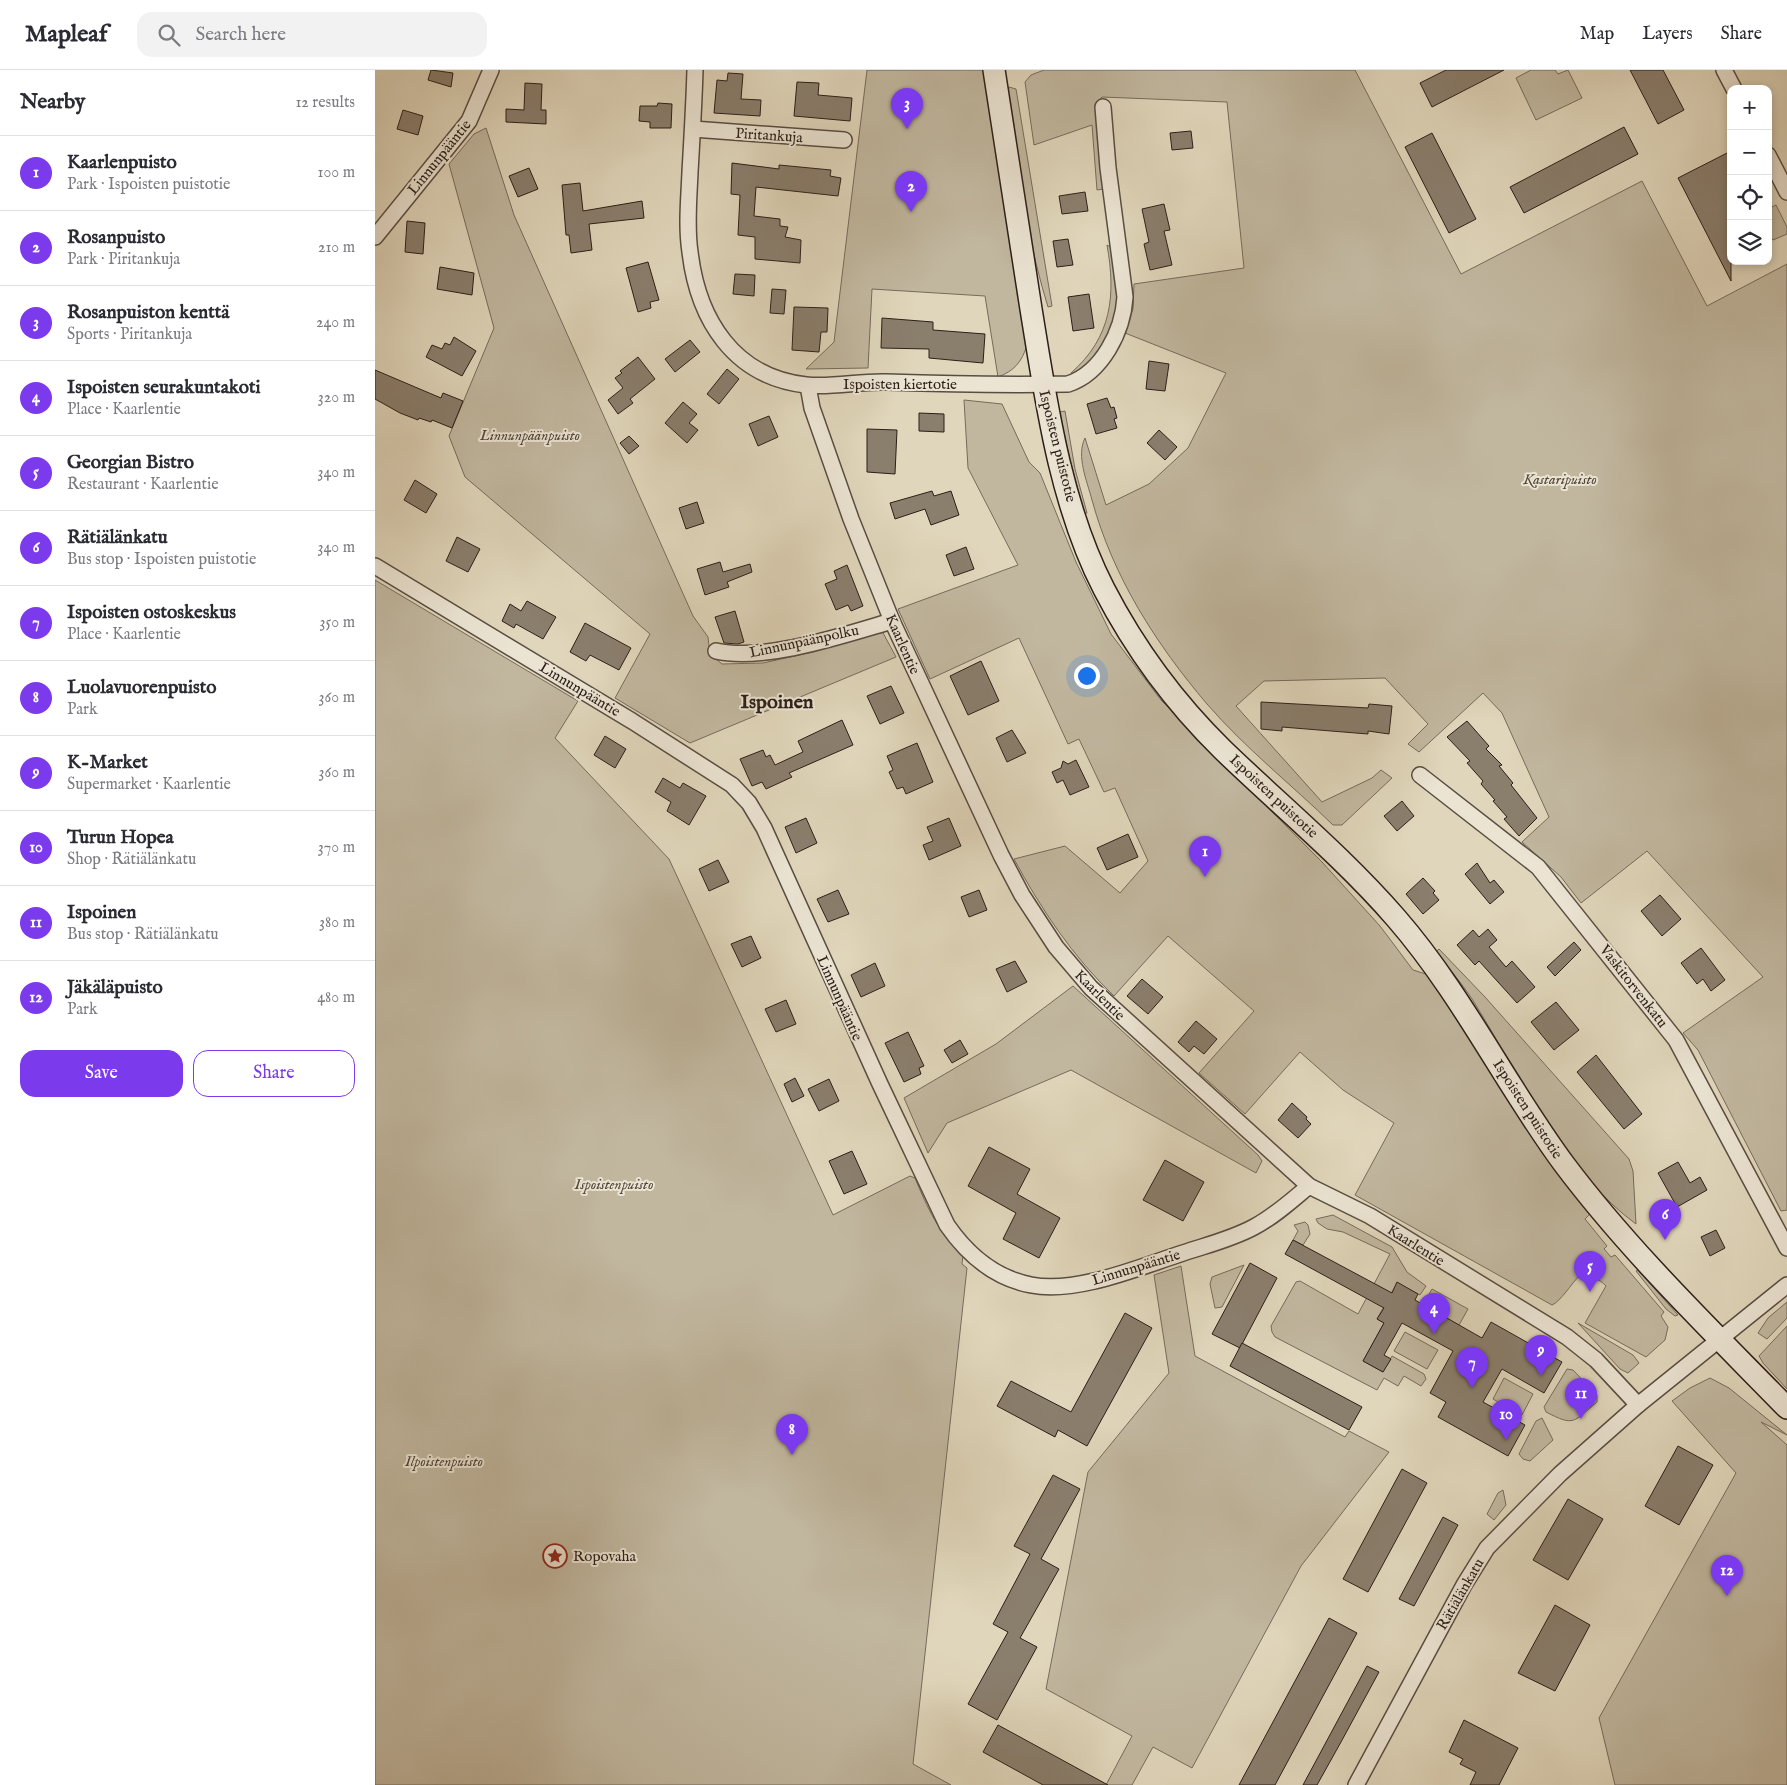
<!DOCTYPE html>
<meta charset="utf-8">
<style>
body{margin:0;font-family:"IM FELL English",serif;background:#f2f2f3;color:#2b2b33}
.controls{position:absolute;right:15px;top:15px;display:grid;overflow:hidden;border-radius:10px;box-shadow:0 2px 8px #0003}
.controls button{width:45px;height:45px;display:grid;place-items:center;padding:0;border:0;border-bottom:1px solid #e1e1e2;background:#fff;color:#2b2b33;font:25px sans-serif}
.you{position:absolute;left:711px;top:605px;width:18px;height:18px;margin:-12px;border:4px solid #fff;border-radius:50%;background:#1a73e8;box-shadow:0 0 0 8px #1a73e833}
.badge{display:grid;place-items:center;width:32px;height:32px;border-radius:50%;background:#7c3aed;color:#fff;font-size:16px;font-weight:700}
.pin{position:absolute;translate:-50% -41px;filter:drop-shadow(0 1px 2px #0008)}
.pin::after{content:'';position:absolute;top:26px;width:18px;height:15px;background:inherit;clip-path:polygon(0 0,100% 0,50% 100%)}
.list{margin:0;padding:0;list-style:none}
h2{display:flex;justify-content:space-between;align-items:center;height:65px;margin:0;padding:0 20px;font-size:21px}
h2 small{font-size:16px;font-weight:400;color:#7c7c81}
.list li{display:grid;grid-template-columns:32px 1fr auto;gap:15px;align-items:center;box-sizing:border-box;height:75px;padding:0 20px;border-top:1px solid #e1e1e2}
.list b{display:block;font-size:19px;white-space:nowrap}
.list p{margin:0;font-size:16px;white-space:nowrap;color:#7c7c81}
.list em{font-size:16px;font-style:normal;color:#7c7c81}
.actions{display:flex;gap:10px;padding:15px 20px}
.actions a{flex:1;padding:11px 0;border:1px solid #7c3aed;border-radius:15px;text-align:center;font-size:18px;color:#7c3aed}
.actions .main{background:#7c3aed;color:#fff}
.icon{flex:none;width:28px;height:28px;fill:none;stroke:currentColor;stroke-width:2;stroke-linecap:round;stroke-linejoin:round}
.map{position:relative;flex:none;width:1412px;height:1715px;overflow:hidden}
header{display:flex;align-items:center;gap:30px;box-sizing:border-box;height:70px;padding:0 25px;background:#fff;border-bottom:1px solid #e1e1e2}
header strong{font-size:24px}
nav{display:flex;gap:28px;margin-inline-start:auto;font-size:18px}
.search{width:350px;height:45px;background:#f2f2f3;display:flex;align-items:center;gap:12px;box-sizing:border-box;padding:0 18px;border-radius:15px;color:#7c7c81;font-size:19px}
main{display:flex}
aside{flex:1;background:#fff}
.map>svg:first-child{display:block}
.green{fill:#c1b79f;stroke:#766b5c}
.building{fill:#8a7e6d;stroke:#2c1f19}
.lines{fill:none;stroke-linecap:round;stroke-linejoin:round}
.minor-casing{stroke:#594d42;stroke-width:18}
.secondary-casing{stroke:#2c1f19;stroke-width:24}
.minor{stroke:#ebe4d3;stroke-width:15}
.secondary{stroke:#ebe4d3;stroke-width:21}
.labels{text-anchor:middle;stroke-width:4;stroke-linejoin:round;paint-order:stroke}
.street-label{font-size:15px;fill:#2c1f19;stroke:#ebe4d3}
.park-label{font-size:15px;font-style:italic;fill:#51453a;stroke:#ebe4d3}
.poi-label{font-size:15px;fill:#2c1f19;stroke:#ebe4d3;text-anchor:start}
.district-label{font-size:20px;font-weight:bold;fill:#2c1f19;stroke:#ebe4d3}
</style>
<header>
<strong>Mapleaf</strong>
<div class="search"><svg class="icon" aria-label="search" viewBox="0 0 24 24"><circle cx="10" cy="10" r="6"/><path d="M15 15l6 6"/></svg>Search here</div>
<nav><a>Map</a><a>Layers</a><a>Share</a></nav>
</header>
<main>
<aside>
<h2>Nearby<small>12 results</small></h2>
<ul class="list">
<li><span class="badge">1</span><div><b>Kaarlenpuisto</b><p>Park · Ispoisten puistotie</p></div><em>100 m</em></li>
<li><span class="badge">2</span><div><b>Rosanpuisto</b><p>Park · Piritankuja</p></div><em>210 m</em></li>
<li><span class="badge">3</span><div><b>Rosanpuiston kenttä</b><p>Sports · Piritankuja</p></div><em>240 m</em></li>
<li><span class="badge">4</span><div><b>Ispoisten seurakuntakoti</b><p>Place · Kaarlentie</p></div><em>320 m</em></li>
<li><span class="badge">5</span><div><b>Georgian Bistro</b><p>Restaurant · Kaarlentie</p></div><em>340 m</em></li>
<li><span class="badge">6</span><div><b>Rätiälänkatu</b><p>Bus stop · Ispoisten puistotie</p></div><em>340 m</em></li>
<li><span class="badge">7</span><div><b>Ispoisten ostoskeskus</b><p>Place · Kaarlentie</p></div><em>350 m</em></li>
<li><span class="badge">8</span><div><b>Luolavuorenpuisto</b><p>Park</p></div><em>360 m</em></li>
<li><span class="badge">9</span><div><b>K-Market</b><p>Supermarket · Kaarlentie</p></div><em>360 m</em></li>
<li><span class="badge">10</span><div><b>Turun Hopea</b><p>Shop · Rätiälänkatu</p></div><em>370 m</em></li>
<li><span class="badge">11</span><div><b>Ispoinen</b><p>Bus stop · Rätiälänkatu</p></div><em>380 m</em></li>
<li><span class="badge">12</span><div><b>Jäkäläpuisto</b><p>Park</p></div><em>480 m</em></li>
</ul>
<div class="actions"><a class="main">Save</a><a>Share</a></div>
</aside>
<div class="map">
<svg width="1412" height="1715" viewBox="0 0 1412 1715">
<rect width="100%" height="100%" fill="#e0d6bb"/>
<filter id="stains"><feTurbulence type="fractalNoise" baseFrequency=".004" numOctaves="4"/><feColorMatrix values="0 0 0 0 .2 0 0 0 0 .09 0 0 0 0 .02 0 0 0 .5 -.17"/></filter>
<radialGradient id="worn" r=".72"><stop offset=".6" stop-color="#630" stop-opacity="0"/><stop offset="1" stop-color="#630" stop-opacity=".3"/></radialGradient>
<g class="green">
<path d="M492,0H608L652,275C647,292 639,301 623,307L610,226L497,219L493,298L431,299L459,272Z"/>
<path d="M669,0H980L1086,204L1267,111L1332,236L1412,194V1140L1406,1141L1323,980L1308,963L1388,907L1272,781L1206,833L1186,807L1147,772L1174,747L1127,643L1108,623L1044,682L1033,674L1053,654L1010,608L889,611L861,636L947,732L997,708L1006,700L1017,708L967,755H958C917,715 870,678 832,634C781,574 738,507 717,430C712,411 701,386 710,368L731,435L774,414L813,378L851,303L750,263L758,239L759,214L869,198L852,32L727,27L721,34L728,119L722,120L717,55L659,75L650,12L656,5Z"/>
<polygon points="1156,0 1180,0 1183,4 1193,0 1207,28 1161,50 1141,8"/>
<path d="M634,17L641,19L677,236L673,237C656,182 646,124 638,67C636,51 631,33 634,17Z"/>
<polygon points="111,58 139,145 318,546 333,567 335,584 347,594 388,593 438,582 507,561 521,587 315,673 240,628 275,564 90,407 74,366 119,258 74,94 99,64"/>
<polygon points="1401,135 1412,157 1412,164 1398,170 1393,163 1393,139"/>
<path d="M732,175L737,178C739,192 746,227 743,240C738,266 721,291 698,305L696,303C737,267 741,225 732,175Z"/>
<path d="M589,330L627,334L654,392L665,403L701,492L736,564L786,630L947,792L1005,856L1038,900L1054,905L1167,1083L1215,1144L1210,1149L1232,1176L1229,1179L1236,1187L1240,1185L1289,1242L1286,1246L1293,1257L1290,1270L1271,1287L1210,1253L1231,1216C1224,1208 1214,1206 1205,1205C1197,1213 1185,1232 1177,1235L980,1125L1019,1053L968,1020L925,982L870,1044L824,1003L879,941L793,866L739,926C698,887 666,839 639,789L690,776L745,823L773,791L740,718L729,722L704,669L693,674L644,568L555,609L523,539L643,495L593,398Z"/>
<path d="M690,341L700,399L712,443L710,444C700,410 691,377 685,342Z"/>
<path d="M0,510L203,631L180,668L294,789L458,1145L535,1106L540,1108C552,1137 564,1164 588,1185L587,1194L592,1198L538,1694L576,1715H0Z"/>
<path d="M1064,879L1110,927L1254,1089L1258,1101L1261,1154C1194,1106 1145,1007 1102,937C1091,918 1075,900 1061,882Z"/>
<polygon points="698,916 883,1085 887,1091 881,1103 696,1000 572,1053 553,1083 529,1028 621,974"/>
<polygon points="958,1145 1017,1177 1032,1202 1051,1216 1045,1225 1022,1213 1002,1249 1009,1253 988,1291 1008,1302 1017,1286 1049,1304 1051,1309 1046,1316 1029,1306 1023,1316 1009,1308 1002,1320 900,1267 897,1262 896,1256 921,1212 925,1211 983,1244 1015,1184 968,1162 952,1159 943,1153 941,1149"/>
<polygon points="930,1152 933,1155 935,1164 928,1175 918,1170 923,1161 919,1155"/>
<polygon points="869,1195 847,1237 840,1238 835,1214 837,1207"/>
<polygon points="806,1196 820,1286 970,1367 974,1361 1014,1382 926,1496 817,1698 778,1677 757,1715 731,1715 757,1666 671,1619 713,1402 794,1303 779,1205"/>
<polygon points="1263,1200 1303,1245 1300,1246 1291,1239 1261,1201"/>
<polygon points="1057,1219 1093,1239 1084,1255 1048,1235"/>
<polygon points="1412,1232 1412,1248 1392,1269 1383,1263 1393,1248"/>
<polygon points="1203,1253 1258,1285 1264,1293 1253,1303 1245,1299"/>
<polygon points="1412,1256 1412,1319 1388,1293 1384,1286"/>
<polygon points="1030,1262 1063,1280 1052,1299 1019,1281"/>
<path d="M1192,1299L1198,1300L1222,1325V1332C1198,1352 1200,1357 1171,1342L1169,1337Z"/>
<polygon points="1129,1308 1158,1324 1147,1345 1118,1329"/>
<polygon points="1335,1308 1354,1318 1412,1365 1386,1352 1412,1375 1412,1715 1240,1715 1224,1648 1361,1403 1297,1331 1315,1318"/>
<polygon points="1167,1348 1178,1370 1155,1391 1148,1389 1144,1384 1161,1351"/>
<polygon points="1128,1420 1131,1435 1119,1450 1112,1444 1123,1423"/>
</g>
<g class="building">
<polygon points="56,0 78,3 76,17 53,10"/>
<polygon points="1071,0 1129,0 1057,37 1045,13"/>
<polygon points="1255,0 1288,0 1309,40 1283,54"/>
<polygon points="353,3 368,4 366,29 386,30 385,46 339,43 342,10 352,11"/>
<polygon points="422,12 444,13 443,25 477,28 475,51 419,46"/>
<polygon points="150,13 167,14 166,40 171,40 171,54 131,52 131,39 149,40"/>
<polygon points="283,33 297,34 296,58 275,58 275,52 264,51 265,36 282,36"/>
<polygon points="28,40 48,46 43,65 22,59"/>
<polygon points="1249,57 1263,84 1149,143 1135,117"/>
<polygon points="816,61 818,78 797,80 795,63"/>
<polygon points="1057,63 1101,149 1074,163 1030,77"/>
<polygon points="1356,81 1356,211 1303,108"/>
<polygon points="357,93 404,99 404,95 456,100 455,106 466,108 463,126 381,117 379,146 405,149 405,156 413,157 410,167 426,170 425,193 380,189 380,167 363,165 365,125 356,124"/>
<polygon points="154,98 163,119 143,127 134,106"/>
<polygon points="205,113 208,141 267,131 269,148 214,154 217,180 196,183 194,165 191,165 187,115"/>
<polygon points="710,122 713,141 687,144 684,126"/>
<polygon points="789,134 795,160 789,161 797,195 775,200 769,174 774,172 767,139"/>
<polygon points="32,151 50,153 48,184 30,182"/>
<polygon points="693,169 698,195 682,197 678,171"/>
<polygon points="273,192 284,230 275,232 276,238 263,242 251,198"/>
<polygon points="65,197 99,203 97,225 62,219"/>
<polygon points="360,204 380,205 379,226 358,224"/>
<polygon points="397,219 411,220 409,244 395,243"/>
<polygon points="714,224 719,258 698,261 693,227"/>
<polygon points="419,237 453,238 452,262 446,262 444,282 417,280"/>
<polygon points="507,248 558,252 558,260 610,264 608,293 554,288 554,279 506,278"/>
<polygon points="79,267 101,281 87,306 51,287 57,275 67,279 70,273 75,275"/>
<polygon points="315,270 325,282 300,302 290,289"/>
<polygon points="263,287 280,309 255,329 258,333 243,344 233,330 248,318 240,308 247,303 245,301"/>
<polygon points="774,291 794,294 790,321 771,319"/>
<polygon points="352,299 364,309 344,334 332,324"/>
<polygon points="0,300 66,328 68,323 88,331 77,358 57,350 56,352 44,348 43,350 25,343 0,329"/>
<polygon points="732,328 736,338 739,337 742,348 739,349 742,358 721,364 712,334"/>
<polygon points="308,332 322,344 314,353 323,360 312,373 290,353"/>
<polygon points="544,343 569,344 569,362 544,361"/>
<polygon points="394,346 403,367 383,376 374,354"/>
<polygon points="492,359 522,360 520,404 492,402"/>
<polygon points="784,360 802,377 790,390 772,373"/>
<polygon points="254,366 264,376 254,384 245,373"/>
<polygon points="40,410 62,424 51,443 29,430"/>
<polygon points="557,421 559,426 576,421 584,445 556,455 550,439 520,449 515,433"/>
<polygon points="322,432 329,453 311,459 304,438"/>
<polygon points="82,467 105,479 93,502 71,491"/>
<polygon points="591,477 599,499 579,506 571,485"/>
<polygon points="345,492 348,502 375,494 377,502 352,512 354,517 330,525 322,499"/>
<polygon points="472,495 488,536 476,541 473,535 461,540 450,514 462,509 459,501"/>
<polygon points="152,531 181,547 168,569 141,554 139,558 127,551 135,534 146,541"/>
<polygon points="360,541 369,572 363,574 349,573 340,547"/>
<polygon points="210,553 256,578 244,600 215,585 211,591 195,582"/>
<polygon points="606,591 624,631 593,645 575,606"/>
<polygon points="516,616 529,643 505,654 492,626"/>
<polygon points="886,632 993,638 994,634 1017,636 1014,664 993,661 993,664 907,657 907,661 886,659"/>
<polygon points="467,650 478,675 414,703 417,707 391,719 387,712 377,716 365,689 388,680 391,687 395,685 400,695 428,682 423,671"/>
<polygon points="1092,651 1114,676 1111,679 1127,695 1124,696 1138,713 1136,715 1162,748 1144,766 1129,749 1132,747 1118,731 1120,730 1106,714 1108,711 1092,693 1095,691 1072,667"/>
<polygon points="637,660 651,683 632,692 621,668"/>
<polygon points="230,666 251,679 240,698 219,685"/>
<polygon points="542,673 558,712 531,724 528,717 522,719 514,702 518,700 512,686"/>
<polygon points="701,690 714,717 695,725 688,710 682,713 677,702 686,698 688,691 693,694"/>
<polygon points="288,708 305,718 308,713 331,726 314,755 292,741 296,732 280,722"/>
<polygon points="1027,731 1039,746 1022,761 1009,746"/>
<polygon points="431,748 442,773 421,783 410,757"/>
<polygon points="574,748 586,776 554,790 548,775 558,771 552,757"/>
<polygon points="753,764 763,787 732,800 722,778"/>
<polygon points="343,790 354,812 334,821 324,799"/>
<polygon points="1102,793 1115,813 1119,810 1129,822 1115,834 1090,804"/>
<polygon points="1048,808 1060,821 1058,823 1064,830 1048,844 1031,824"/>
<polygon points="463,820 474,844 453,852 442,829"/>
<polygon points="604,820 612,840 594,847 586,827"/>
<polygon points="1285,825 1306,849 1287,866 1266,841"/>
<polygon points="1113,859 1122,870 1114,877 1131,897 1137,891 1160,917 1142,933 1104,891 1100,895 1082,875 1098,860 1104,867"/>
<polygon points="376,866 386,888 367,897 356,874"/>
<polygon points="1199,872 1206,880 1180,906 1172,897"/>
<polygon points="1326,878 1350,910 1336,921 1328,909 1322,914 1306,893"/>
<polygon points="640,891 652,912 632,922 621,899"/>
<polygon points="500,893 510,916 486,927 476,905"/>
<polygon points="767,909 788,927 773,944 752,926"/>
<polygon points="411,930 421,954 401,962 390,939"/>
<polygon points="1181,932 1204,960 1179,980 1156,952"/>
<polygon points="821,951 842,969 829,984 819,976 814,982 803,972"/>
<polygon points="533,962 549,996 544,998 546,1004 529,1012 510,973"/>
<polygon points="585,970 593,984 577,993 569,980"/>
<polygon points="1221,985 1267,1044 1249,1059 1202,1002"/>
<polygon points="420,1008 429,1026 417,1032 409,1014"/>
<polygon points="454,1009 464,1031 444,1041 433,1019"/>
<polygon points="917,1033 932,1047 931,1049 936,1054 923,1068 903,1050"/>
<polygon points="614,1077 655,1099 642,1124 685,1148 664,1188 628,1169 641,1143 593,1116"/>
<polygon points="477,1081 492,1114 469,1124 454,1091"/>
<polygon points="790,1090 829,1112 808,1151 768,1130"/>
<polygon points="1303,1092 1315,1113 1325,1107 1332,1120 1302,1137 1283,1103"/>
<polygon points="1341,1160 1350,1178 1335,1186 1326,1167"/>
<polygon points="918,1170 1017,1223 1022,1212 1043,1224 1040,1230 1107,1268 1116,1252 1187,1292 1169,1323 1127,1299 1108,1332 1150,1355 1133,1386 1063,1347 1071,1332 1055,1323 1078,1281 1027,1253 1009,1285 1016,1289 1008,1302 988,1291 1009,1253 1002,1249 1009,1238 910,1184"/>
<polygon points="875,1193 902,1208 865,1278 837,1264"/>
<polygon points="750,1243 777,1258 712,1376 683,1360 680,1367 622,1336 636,1311 696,1342"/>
<polygon points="867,1273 987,1337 974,1360 855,1296"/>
<polygon points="1303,1376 1338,1395 1304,1455 1270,1436"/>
<polygon points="1027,1399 1052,1413 993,1522 968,1509"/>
<polygon points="678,1405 705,1419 666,1489 684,1499 645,1568 662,1577 622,1650 593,1634 633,1562 618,1554 655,1484 639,1476"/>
<polygon points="1193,1429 1228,1449 1193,1510 1158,1490"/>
<polygon points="1068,1447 1083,1455 1039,1536 1024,1529"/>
<polygon points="1180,1535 1215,1555 1180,1621 1143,1603"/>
<polygon points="954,1548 982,1563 900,1715 864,1715"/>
<polygon points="992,1596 1004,1602 966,1672 942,1715 928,1715"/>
<polygon points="1089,1650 1143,1678 1124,1715 1095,1715 1101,1702 1085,1694 1088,1689 1074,1682"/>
<polygon points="623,1655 733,1715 668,1715 608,1682"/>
</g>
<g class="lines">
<g class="minor-casing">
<g id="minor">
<path d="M320,0C319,34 317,68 315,102C314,128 311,156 315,182C323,250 359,307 431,315C457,318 485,311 511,312C571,314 632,315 693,314C727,303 748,261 750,227L733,98L728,37"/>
<polyline points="1349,0 1359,19"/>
<polyline points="318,59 469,70"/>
<polyline points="1393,85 1412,122"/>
<polyline points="0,167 94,51 116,0"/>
<polyline points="433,316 437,338 476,449 517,551 626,785 647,825 681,877 716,918 934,1116 995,1146 1192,1267 1221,1290 1263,1335"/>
<path d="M0,496L257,651L357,715L374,733L389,758L505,1014L572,1155C592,1184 620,1208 656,1215C702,1224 764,1197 808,1183C832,1175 857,1169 879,1157C900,1146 917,1130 934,1116"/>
<path d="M341,581C390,592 469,565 517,551"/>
<polyline points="1045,705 1163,797 1301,970 1412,1178"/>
<polyline points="981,1715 1089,1515 1112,1478 1185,1404 1263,1335 1412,1215"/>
</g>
</g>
<g class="secondary-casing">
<path id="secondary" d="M619,0C631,80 644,159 656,239C671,331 685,434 729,519C759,577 801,634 848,680C906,736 968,787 1021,848C1087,924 1130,1014 1189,1094C1255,1182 1336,1260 1412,1338"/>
</g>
<use href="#minor" class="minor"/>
<use href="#secondary" class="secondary"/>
</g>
<defs>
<g id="sight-ring" transform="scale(1.25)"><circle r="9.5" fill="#ebe4d3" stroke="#8f2418" stroke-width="1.5"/><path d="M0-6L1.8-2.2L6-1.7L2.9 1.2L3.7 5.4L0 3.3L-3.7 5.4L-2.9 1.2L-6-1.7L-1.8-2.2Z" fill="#8f2418"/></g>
</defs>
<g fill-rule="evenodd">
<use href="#sight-ring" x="180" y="1486"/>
</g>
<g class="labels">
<g class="street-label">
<text transform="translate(394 65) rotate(4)" y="5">Piritankuja</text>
<text transform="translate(64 87) rotate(-51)" y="5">Linnunpääntie</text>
<text x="525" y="319">Ispoisten kiertotie</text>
<text transform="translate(683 376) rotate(76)" y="5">Ispoisten puistotie</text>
<text transform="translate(429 571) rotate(-12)" y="5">Linnunpäänpolku</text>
<text transform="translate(528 574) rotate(66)" y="5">Kaarlentie</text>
<text transform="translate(205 619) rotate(31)" y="5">Linnunpääntie</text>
<text transform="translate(899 726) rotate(43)" y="5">Ispoisten puistotie</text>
<text transform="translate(1259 916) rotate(52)" y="5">Vaskitorvenkatu</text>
<text transform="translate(725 925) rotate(45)" y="5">Kaarlentie</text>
<text transform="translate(465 928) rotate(66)" y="5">Linnunpääntie</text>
<text transform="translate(1153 1039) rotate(57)" y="5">Ispoisten puistotie</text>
<text transform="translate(1041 1175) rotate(32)" y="5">Kaarlentie</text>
<text transform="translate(761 1197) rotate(-17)" y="5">Linnunpääntie</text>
<text transform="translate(1085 1524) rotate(-60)" y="5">Rätiälänkatu</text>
</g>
<g class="park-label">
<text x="155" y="370">Linnunpäänpuisto</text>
<text x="1185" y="414">Kastaripuisto</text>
<text x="239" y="1119">Ispoistenpuisto</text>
<text x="69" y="1396">Ilpoistenpuisto</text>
</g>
<g class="poi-label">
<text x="198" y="1491">Ropovaha</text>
</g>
<g class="district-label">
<text x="402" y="638">Ispoinen</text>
</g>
</g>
<rect width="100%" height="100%" filter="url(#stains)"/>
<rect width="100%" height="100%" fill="url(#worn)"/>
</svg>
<div class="controls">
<button>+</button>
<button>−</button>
<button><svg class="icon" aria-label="locate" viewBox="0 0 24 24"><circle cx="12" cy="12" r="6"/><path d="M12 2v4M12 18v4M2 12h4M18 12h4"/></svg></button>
<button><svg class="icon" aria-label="layers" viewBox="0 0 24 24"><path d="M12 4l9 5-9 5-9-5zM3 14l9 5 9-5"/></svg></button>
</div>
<div class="you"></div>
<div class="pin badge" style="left:830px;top:807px">1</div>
<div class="pin badge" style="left:536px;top:142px">2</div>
<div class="pin badge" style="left:532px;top:59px">3</div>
<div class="pin badge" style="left:1059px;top:1264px">4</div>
<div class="pin badge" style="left:1215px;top:1222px">5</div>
<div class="pin badge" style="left:1290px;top:1170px">6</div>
<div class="pin badge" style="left:1097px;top:1318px">7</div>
<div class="pin badge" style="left:417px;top:1385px">8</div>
<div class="pin badge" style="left:1166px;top:1306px">9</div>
<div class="pin badge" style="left:1131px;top:1370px">10</div>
<div class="pin badge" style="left:1206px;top:1349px">11</div>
<div class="pin badge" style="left:1352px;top:1526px">12</div>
</div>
</main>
